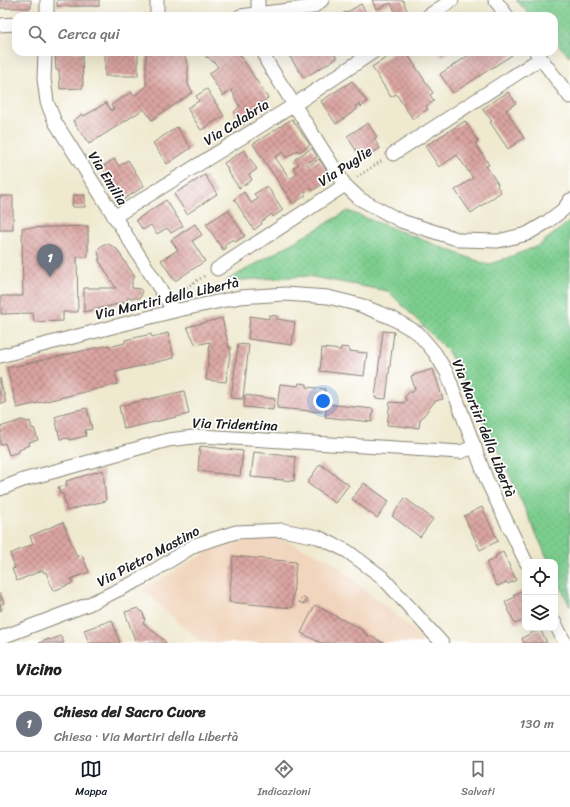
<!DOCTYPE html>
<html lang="it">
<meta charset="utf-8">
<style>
body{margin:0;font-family:Sriracha,sans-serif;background:#f2f2f2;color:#222}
.controls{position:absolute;right:12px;bottom:12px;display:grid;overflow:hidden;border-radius:8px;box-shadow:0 4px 16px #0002}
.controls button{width:36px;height:36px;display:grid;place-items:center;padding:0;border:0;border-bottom:1px solid #e0e0e0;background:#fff;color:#222;font:20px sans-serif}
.you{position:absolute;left:323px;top:401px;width:14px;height:14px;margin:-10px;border:3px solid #fff;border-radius:50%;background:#1a73e8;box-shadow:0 0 0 6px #1a73e833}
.badge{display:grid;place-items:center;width:26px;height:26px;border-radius:50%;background:#111827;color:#fff;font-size:13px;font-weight:700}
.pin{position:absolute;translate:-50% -33px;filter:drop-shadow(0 1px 2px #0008)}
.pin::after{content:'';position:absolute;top:21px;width:14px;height:12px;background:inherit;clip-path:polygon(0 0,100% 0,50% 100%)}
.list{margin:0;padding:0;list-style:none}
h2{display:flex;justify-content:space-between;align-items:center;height:52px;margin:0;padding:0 16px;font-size:17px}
h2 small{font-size:13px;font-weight:400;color:#767676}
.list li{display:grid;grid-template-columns:26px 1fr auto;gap:12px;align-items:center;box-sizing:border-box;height:56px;padding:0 16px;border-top:1px solid #e0e0e0}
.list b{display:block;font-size:15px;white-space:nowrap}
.list p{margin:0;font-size:13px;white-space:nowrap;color:#767676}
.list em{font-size:13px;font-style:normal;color:#767676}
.icon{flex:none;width:22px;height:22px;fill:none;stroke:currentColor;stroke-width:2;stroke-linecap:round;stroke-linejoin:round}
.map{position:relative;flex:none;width:570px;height:643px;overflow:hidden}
.search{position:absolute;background:#fff;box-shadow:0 4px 16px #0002;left:12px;right:12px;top:12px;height:44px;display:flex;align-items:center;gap:10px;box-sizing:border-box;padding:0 14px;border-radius:12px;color:#767676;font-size:15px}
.sheet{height:108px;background:#fff}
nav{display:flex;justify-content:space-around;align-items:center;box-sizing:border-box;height:56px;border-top:1px solid #e0e0e0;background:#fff;font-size:11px;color:#767676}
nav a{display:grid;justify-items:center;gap:2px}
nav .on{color:#111827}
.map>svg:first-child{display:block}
.built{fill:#f1d5bd}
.grass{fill:url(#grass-dots);stroke:#4c7455}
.building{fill:url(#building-cross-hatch)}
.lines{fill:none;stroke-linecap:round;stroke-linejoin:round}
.street-casing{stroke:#868276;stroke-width:15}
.path{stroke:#868276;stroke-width:2.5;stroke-dasharray:1 3;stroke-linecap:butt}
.street{stroke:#fff;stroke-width:13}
.labels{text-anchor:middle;stroke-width:3.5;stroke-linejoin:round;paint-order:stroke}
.street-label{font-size:14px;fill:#1c1c1c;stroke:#fff}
</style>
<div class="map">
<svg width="570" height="643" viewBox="0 0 570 643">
<defs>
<pattern id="grass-dots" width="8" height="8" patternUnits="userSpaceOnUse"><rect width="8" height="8" fill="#7bcd8e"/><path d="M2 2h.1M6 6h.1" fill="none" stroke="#6aaf7a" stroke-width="1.8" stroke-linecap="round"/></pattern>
<pattern id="building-cross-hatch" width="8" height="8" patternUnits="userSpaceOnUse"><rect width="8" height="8" fill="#daa4a1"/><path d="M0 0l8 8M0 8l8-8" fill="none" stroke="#b08582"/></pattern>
</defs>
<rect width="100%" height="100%" fill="#fff"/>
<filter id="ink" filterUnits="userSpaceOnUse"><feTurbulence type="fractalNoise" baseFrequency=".025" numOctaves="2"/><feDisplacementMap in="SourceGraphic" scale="8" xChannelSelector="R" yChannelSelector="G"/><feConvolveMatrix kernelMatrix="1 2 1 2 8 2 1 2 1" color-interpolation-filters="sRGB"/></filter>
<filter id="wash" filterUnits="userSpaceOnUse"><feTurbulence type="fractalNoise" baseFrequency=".012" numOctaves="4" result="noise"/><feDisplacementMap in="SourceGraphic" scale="16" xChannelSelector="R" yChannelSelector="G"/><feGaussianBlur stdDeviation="0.9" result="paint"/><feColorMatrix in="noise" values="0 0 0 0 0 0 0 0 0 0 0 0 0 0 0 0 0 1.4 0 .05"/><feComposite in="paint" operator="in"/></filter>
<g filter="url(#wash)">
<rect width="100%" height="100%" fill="#efe9cf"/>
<polygon class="built" points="273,536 330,560 413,630 423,643 201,643 142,589 219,546"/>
<g class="grass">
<polygon points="516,0 570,0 570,57 554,40 554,16 531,16"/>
<polygon points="348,211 488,265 538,246 570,221 570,607 555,574 555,562 549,562 499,452 448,351 388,291 308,276 226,281"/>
</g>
<g id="blocks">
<g class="building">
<rect x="0" y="0" width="31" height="8"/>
<rect x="57" y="0" width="42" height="6"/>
<polygon points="372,0 403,0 407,11 397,15 391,3 376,9"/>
<polygon points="361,4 368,16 339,16 345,12 346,13"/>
<polygon points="55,52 82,52 83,88 60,89 59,70 56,70"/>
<rect x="105" y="52" width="33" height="24"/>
<polygon points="146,52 183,52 188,65 188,85 193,92 152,120 144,109 89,144 73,121 82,114 84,116 106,103 111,110 114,109 111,105 131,92 134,96 146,87"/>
<polygon points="203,52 238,52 268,98 247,113 250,118 242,124 234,112 240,106 234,97 235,96 231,90 223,96 209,74 218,67 214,62 213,62 208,57 207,58"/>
<polygon points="289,52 333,52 337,58 304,78 290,57"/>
<polygon points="395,52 406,52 433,93 430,95 434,101 426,106 428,109 413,119 396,94 391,97 372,67"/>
<polygon points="438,52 449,52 442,57"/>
<polygon points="474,52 511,52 512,55 453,93 440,74"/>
<polygon points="352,81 367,102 361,107 359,104 355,106 357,109 336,124 321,101"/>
<polygon points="207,89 224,116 201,130 187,108 199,101 196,96"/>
<polygon points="508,92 516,103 506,110 524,138 508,149 490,122 492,121 482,109"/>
<polygon points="292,119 310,145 300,152 298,150 286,158 283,152 275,157 290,179 297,174 293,168 299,164 295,159 312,148 317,157 306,164 308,166 319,159 332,178 312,191 311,188 304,193 306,195 293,204 253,144"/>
<polygon points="465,121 478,141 475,143 489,165 486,166 498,184 497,186 501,192 471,213 455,190 473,178 457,155 439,167 425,146"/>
<polygon points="368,123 377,137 374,139 380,148 362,160 347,136"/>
<polygon points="177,127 191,148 167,164 153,143"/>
<polygon points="244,150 257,169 249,175 252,180 239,188 227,170 228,169 224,163"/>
<polygon points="114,159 119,166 128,160 144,186 123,200 102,167"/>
<polygon points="205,175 217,194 187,214 174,194"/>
<polygon points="267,186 283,210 273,217 272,214 261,222 262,224 254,230 234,199 244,192 251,203 258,199 254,194"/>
<polygon points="73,195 85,195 85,207 72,207"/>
<rect x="0" y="196" width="13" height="34"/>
<polygon points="166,200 183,226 171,233 167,228 157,234 151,225 143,230 136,220"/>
<polygon points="228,210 245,236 235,242 233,239 224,245 226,248 223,250 206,224"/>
<polygon points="195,224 202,235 192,241 205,261 175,281 161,260 178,250 171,240"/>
<polygon points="88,226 88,257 77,257 78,312 63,312 63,321 34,322 33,313 1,314 1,296 23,296 22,228"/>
<polygon points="104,244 109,244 115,248 116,248 135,277 132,279 132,288 140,289 142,291 142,294 140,298 127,298 127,302 84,312 84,288 116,288 98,259 100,259 98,252 99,248"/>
<polygon points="269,315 277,316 277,319 295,322 292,345 248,339 250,316 269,319"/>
<polygon points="222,318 229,347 231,347 226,382 206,380 210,342 196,345 187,327"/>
<polygon points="383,331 394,332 386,399 375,398"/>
<polygon points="168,333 174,358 115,372 118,384 17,408 7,368 109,345 109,347 125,343 125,340 151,334 152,337"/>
<polygon points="238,344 249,345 243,399 231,398"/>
<polygon points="341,347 349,348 349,351 367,353 364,376 320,371 322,348 341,350"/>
<polygon points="433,369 443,399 435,401 420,420 419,428 387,425 390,402 404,403 407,400 404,398 410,391 412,393 415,389 411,376"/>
<polygon points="0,378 6,403 0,404"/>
<polygon points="299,383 307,384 307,387 325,389 322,412 277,408 280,384 298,386"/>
<polygon points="184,391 189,414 124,429 119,406"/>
<polygon points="245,395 275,399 273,410 244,407"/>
<polygon points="327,404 373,409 372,422 325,417"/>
<polygon points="87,408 92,429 85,430 86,436 69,440 69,438 60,439 55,417 64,414 64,413"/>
<polygon points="22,420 28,422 30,421 32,429 34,428 38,440 29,442 30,445 24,447 24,448 19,450 19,452 9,455 5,443 0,445 0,433 2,433 0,427"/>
<polygon points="200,446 243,451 240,476 198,471"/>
<polygon points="254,452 296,457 294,481 251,477"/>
<polygon points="320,464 349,485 335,503 307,483"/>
<polygon points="103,470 106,501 83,506 67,511 63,494 60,494 58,487 67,485 66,481"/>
<polygon points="364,483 389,501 377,518 352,499"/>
<polygon points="405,498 433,519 420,537 392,516"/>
<polygon points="482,507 498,541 480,550 464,516"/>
<polygon points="63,522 77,557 82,555 89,572 71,579 73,583 53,591 46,572 44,573 43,570 17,581 12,569 15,568 10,554 33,544 30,536"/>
<polygon points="503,552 516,580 508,584 507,582 497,586 486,563 496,558 495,556"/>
<polygon points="233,556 296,562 292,608 229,602"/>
<polygon points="522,591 525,598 525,620 515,624 505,602 515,597 513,595"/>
<polygon points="0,593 4,603 0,605 2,610 0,611"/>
<polygon points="302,597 307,600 304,604 299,602"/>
<polygon points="315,605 364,631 364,633 384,643 321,643 301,633"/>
<polygon points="138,608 143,613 145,620 143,623 165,641 166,643 136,643 125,612"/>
<polygon points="112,620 120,643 89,643 84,630"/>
<polygon points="540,629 547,643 524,643 522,638"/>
<polygon points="61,636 64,643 39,643 49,639 50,640"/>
</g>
</g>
</g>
<g filter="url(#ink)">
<use href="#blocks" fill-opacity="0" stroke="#868276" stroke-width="1"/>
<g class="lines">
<g class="street-casing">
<g id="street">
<polyline points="47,0 47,16"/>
<polyline points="157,0 157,16"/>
<polyline points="495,0 507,16"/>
<polyline points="240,16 313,7 322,0"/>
<polyline points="258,16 258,0"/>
<polyline points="428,16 452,0"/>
<polyline points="0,25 16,24"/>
<polyline points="45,52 44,79 47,102 55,122 174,311"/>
<polyline points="264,52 267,62 345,185 360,199 401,221 460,240 498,241 527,234 547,222 564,209 570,200"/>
<polyline points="536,52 570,97"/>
<polyline points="393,154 541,58"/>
<polyline points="114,217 294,105 373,52"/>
<polyline points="217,269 345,185"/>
<polyline points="0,356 174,311 240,297 285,294 328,297 360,305 392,318 418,333 435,353 447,373 487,481 526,562"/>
<polyline points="0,489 23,480 168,440 202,436 460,452 475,447"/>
<polyline points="555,623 565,643"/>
<polyline points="0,638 89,604 139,580 195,545 236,532 282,530 318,537 347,551 382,577 442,643"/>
</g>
</g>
<g class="path">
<polyline points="357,177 383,160"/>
<polyline points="185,296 182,290 206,275"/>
</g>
<use href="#street" class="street"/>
</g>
</g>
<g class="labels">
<g class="street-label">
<text transform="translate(236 122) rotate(-32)" y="5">Via Calabria</text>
<text transform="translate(345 166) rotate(-33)" y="5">Via Puglie</text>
<text transform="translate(108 178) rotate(58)" y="5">Via Emilia</text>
<text transform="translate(167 298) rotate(-13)" y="5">Via Martiri della Libertà</text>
<text transform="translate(235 424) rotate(2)" y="5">Via Tridentina</text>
<text transform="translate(484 428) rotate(68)" y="5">Via Martiri della Libertà</text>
<text transform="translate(148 556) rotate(-28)" y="5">Via Pietro Mastino</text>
</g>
</g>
</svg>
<div class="controls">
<button><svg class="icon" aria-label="locate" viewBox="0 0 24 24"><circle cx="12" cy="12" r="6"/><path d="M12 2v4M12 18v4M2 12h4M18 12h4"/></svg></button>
<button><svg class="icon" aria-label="layers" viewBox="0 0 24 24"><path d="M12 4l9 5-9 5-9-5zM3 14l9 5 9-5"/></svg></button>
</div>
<div class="you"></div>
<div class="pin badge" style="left:50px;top:277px;background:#6b7280">1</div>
<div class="search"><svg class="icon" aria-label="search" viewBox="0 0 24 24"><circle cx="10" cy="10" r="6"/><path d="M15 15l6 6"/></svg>Cerca qui</div>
</div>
<section class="sheet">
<h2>Vicino<small></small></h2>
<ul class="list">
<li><span class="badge" style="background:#6b7280">1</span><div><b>Chiesa del Sacro Cuore</b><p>Chiesa · Via Martiri della Libertà</p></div><em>130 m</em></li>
</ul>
</section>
<nav>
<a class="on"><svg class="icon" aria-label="map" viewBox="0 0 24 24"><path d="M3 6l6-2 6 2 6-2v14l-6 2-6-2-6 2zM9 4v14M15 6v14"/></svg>Mappa</a>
<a><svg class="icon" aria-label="directions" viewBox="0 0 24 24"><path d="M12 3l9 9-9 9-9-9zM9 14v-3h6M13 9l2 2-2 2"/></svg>Indicazioni</a>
<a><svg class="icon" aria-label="saved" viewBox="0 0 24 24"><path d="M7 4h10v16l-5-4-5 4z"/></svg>Salvati</a>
</nav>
